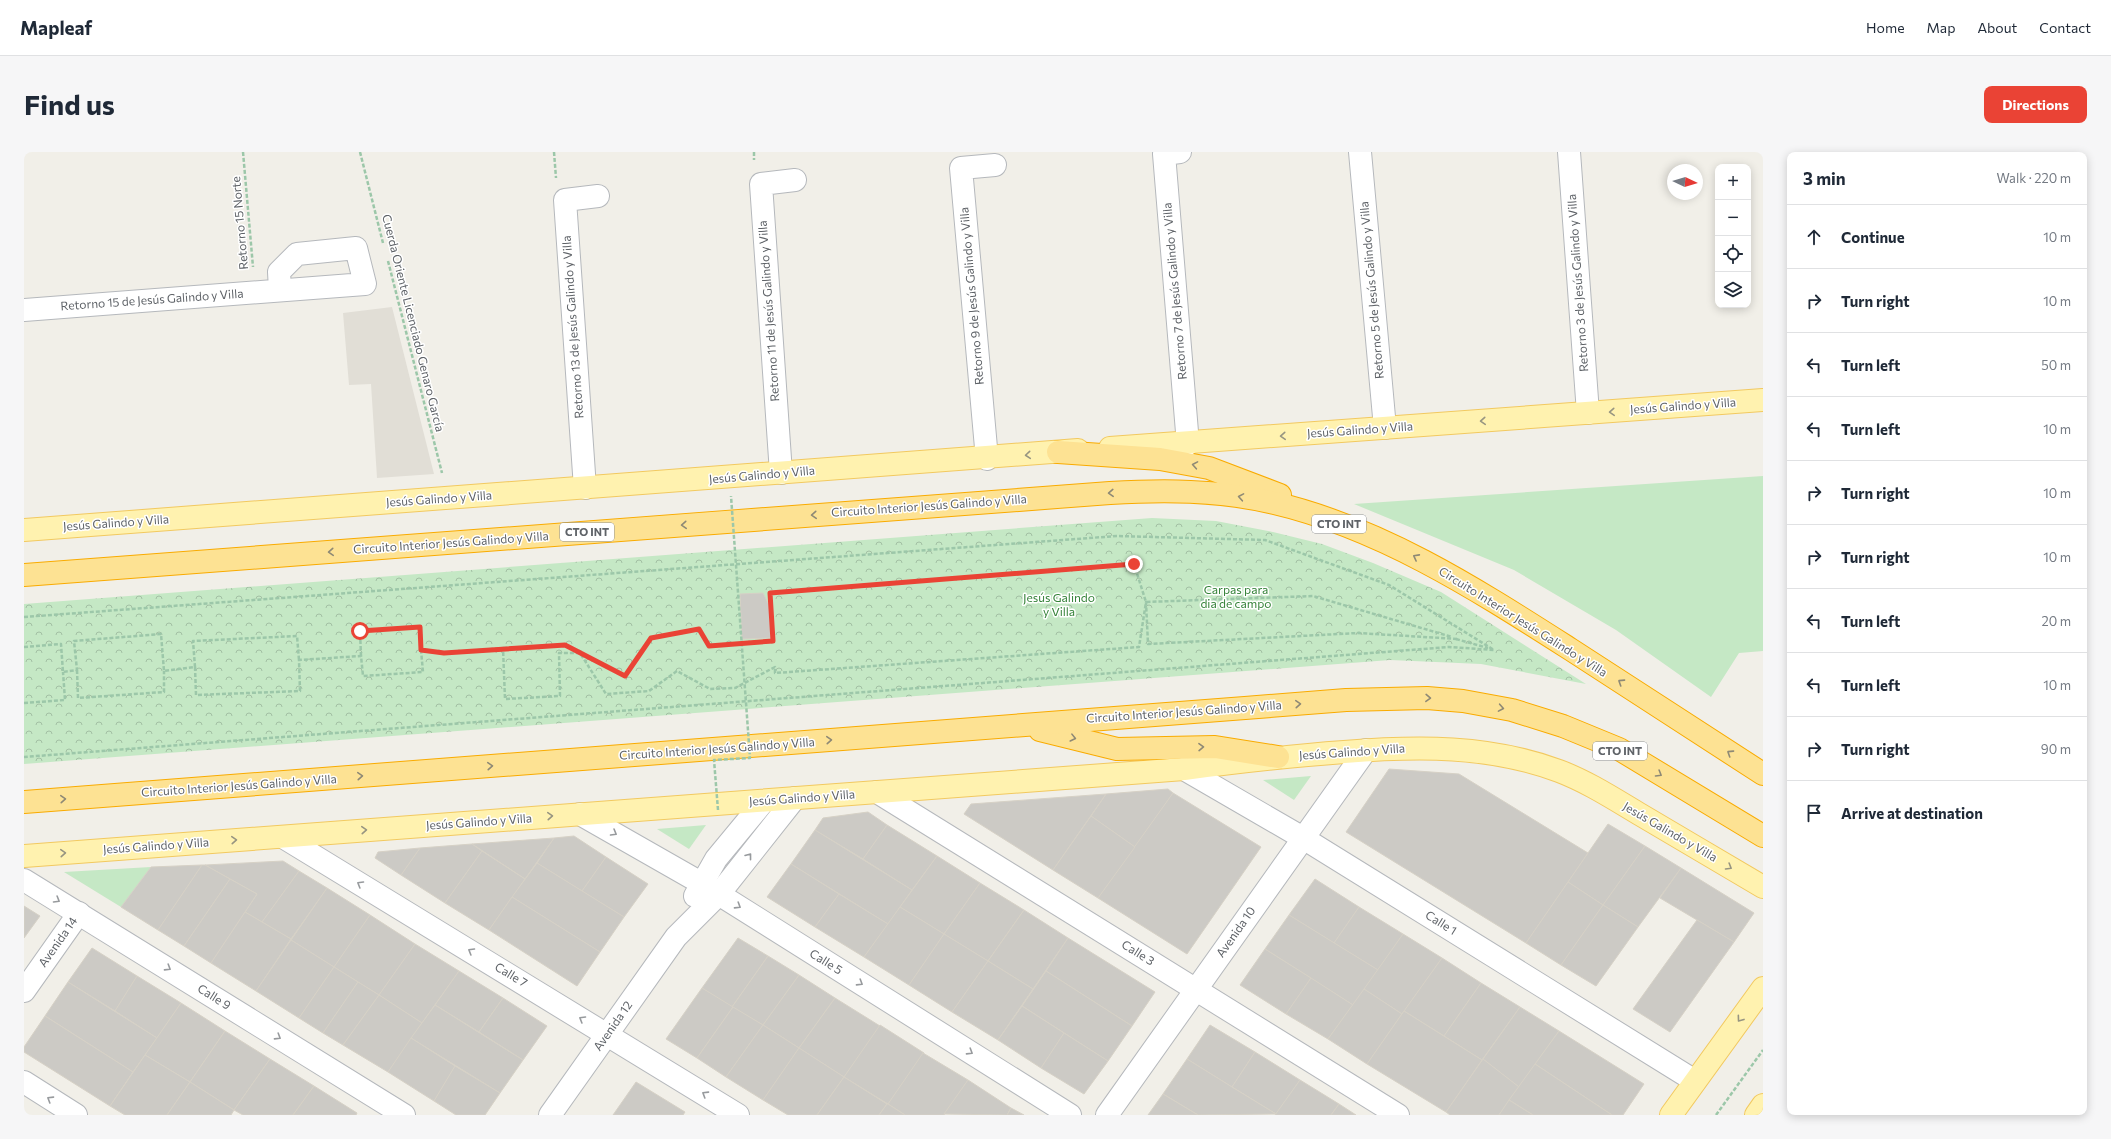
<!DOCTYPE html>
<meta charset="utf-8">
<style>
body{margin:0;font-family:Commissioner,sans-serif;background:#f6f6f7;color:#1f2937}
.controls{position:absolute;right:12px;top:12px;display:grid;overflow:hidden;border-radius:8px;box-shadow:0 2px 10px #0003}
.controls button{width:36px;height:36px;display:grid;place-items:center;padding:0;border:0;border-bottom:1px solid #e0e1e3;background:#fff;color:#1f2937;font:20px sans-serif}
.compass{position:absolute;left:1643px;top:12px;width:36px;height:36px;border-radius:50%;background:#fff;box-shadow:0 2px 10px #0003;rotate:94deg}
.stop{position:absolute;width:12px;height:12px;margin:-9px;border:3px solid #ea4335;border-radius:50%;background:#fff}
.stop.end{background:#ea4335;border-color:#fff;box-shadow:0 1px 4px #0008}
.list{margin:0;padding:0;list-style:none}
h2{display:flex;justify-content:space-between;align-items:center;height:52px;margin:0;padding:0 16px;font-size:17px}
h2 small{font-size:13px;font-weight:400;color:#747a83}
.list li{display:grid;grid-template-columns:26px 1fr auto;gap:12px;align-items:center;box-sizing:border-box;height:64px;padding:0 16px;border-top:1px solid #e0e1e3}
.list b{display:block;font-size:15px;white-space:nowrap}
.list em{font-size:13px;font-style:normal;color:#747a83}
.icon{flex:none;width:22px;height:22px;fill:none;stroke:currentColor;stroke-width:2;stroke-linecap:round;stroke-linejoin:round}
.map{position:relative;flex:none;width:1739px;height:963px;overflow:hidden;border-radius:8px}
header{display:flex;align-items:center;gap:24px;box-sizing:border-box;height:56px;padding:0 20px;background:#fff;border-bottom:1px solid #e0e1e3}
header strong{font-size:19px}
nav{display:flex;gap:22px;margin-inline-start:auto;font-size:14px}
.intro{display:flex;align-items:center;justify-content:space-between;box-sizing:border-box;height:96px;padding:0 24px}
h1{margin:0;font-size:28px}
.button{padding:10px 18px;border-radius:8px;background:#ea4335;color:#fff;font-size:14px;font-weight:700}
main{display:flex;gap:24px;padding:0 24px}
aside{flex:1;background:#fff;border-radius:8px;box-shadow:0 2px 10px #0003}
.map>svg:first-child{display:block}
.education{fill:#e1ded6}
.green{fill:#c5e8c5}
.forest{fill:url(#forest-crowns)}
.building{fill:#cccac5;stroke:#d6d1c6}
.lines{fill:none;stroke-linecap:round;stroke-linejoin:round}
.minor-casing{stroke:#b5b8bc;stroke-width:24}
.major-casing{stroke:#f2c960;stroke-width:24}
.highway-casing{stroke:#f9ab00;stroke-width:24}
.path{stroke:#9cc7a9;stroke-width:2.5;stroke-dasharray:4 2;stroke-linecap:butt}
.minor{stroke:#fff;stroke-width:22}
.major{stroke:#fff2af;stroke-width:22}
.highway{stroke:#fde293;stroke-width:22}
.path-bridge{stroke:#9cc7a9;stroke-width:2.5;stroke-dasharray:4 2;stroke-linecap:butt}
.oneway{stroke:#979581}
.oneway2{stroke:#8e8975}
.oneway3{stroke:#979a9d}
.route{stroke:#ea4335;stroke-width:5}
.labels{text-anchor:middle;stroke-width:3;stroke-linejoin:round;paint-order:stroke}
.shield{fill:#fff;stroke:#8f9295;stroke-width:1}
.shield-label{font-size:11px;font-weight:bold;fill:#5f6368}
.street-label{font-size:12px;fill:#5f6368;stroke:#fff}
.park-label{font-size:12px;fill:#348238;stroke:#fff}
</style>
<header>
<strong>Mapleaf</strong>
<nav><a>Home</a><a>Map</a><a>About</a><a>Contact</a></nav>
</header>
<div class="intro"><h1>Find us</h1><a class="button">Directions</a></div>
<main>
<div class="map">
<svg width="1739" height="963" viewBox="0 0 1739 963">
<defs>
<pattern id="forest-crowns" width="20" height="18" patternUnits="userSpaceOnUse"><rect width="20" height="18" fill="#c5e8c5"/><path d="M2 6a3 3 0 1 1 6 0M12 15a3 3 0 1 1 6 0" fill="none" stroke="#a3c0a4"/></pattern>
</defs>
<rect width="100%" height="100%" fill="#f1efe8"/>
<polygon class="education" points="368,155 410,322 353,326 347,232 325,233 319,161"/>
<g class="green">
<polygon points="1739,324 1739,499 1715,501 1687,545 1592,478 1490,418 1330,352"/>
<polygon points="1287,624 1270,648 1239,628"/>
<polygon points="682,673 665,697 633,677"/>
<polygon points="127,715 97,755 40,720"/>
</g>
<polygon class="forest" points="1128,366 1192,369 1249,380 1298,392 1349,411 1417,440 1562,532 1457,512 1366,508 0,612 0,452"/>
<g class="building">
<polygon points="739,441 745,453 747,486 718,487 716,442"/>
<polygon points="1365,617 1435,622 1564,701 1502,791 1322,680"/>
<polygon points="1144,637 1149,641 1111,695 1067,664 1082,642"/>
<polygon points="1149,641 1237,695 1163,802 1074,746"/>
<polygon points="1082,642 1029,718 940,662 947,652"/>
<polygon points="844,660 863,673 839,707 791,678 799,666"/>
<polygon points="1067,664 1111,695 1074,746 1029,718"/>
<polygon points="1584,672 1621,694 1579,753 1544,730"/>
<polygon points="863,673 913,704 888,738 839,707"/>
<polygon points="791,678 888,738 864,772 767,712"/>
<polygon points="550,684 582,705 558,739 513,711 530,686"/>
<polygon points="530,686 501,727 448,692"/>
<polygon points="448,692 458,699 421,751 377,723 396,696"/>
<polygon points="1621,694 1657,716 1614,775 1579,753"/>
<polygon points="396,696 377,723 351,706 354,700"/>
<polygon points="458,699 501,727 465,778 421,751"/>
<polygon points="913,704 956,731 920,782 876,755"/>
<polygon points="582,705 624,732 600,765 558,739"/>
<polygon points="259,709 275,719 238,770 221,760 233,742 181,713"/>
<polygon points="513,711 600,765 576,800 488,745"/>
<polygon points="767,712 815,742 791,775 743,745"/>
<polygon points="178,713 134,778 97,755 127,715"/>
<polygon points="178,713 181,713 206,727 160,794 134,778"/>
<polygon points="1657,716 1730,761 1710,790 1636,746"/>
<polygon points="275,719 303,736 267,787 238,770"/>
<polygon points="206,727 233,742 187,811 160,794"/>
<polygon points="1291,727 1335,755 1310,791 1265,763"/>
<polygon points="1544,730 1579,753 1537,813 1502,791"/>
<polygon points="956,731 1000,758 964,809 920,782"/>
<polygon points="303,736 346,763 310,815 267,788"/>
<polygon points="815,742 864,772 840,805 791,775"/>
<polygon points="488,745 576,800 553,834 465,778"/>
<polygon points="1579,753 1614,775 1572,834 1537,813"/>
<polygon points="0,754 16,764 0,786"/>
<polygon points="876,755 920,782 885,833 840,805"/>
<polygon points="1335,755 1379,782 1354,818 1310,791"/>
<polygon points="1000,758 1044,786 1009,837 964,809"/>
<polygon points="221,760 267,787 232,839 187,811"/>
<polygon points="346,763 391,792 355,843 310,815"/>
<polygon points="1265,763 1354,818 1329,853 1241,797"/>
<polygon points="1673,768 1710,790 1646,880 1609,857"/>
<polygon points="920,782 964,809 928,860 885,833"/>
<polygon points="1379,782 1418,806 1378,862 1340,837"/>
<polygon points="714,786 744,804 708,855 678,836"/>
<polygon points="1044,786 1131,840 1108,874 1022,819"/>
<polygon points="267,788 310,815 275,866 232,839"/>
<polygon points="391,792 435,819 398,871 355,843"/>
<polygon points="68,796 113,824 91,859 44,830"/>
<polygon points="1241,797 1287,826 1262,862 1216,833"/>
<polygon points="744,804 775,823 739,873 708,855"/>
<polygon points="1418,806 1457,831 1420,884 1380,859"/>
<polygon points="964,809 1009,837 974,888 928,860"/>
<polygon points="310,815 334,830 299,881 275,866"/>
<polygon points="435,819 479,846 455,880 411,853"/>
<polygon points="1022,819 1108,874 1084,909 998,854"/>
<polygon points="775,823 811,846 775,896 739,873"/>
<polygon points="113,824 157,851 133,886 91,859"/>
<polygon points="1287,826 1329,853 1304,887 1262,862"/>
<polygon points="44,830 133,886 109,920 21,864"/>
<polygon points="334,830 355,843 319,893 299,881"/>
<polygon points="1457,831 1496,855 1458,908 1420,884"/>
<polygon points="678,836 709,855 673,906 642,887"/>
<polygon points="1340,837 1378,862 1343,912 1304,887"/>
<polygon points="355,843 398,871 364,920 319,893"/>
<polygon points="479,846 523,874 499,908 455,880"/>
<polygon points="811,846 856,874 820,925 775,896"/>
<polygon points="157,851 201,879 166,930 121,903"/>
<polygon points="411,853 499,908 476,941 387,886"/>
<polygon points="998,854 1040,881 1017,916 974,888"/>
<polygon points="709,855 739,873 702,925 673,906"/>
<polygon points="1496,855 1535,879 1495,935 1459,907"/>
<polygon points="1380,859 1458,908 1422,960 1343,912"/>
<polygon points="21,864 109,920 86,954 0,900 0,895"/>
<polygon points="739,873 775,896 739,948 702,925"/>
<polygon points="856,873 900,901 864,952 820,925"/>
<polygon points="1186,873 1231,900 1208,935 1163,907"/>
<polygon points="201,879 246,907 210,958 166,930"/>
<polygon points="1535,879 1620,932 1599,963 1588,963 1511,912"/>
<polygon points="1040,881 1084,909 1060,942 1017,916"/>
<polygon points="387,886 431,914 410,949 364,920"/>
<polygon points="775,896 820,925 793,963 764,963 739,948"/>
<polygon points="1231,900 1276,928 1252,962 1208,935"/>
<polygon points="899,901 944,928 920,963 881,963 864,952"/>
<polygon points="121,903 166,930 143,963 101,963 86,954"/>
<polygon points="246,907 290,934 269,963 219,963 210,958"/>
<polygon points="1163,907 1208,935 1252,962 1174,963 1139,942"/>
<polygon points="1459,907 1495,935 1475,963 1426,963 1422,960"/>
<polygon points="1511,912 1588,963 1509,963 1485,948"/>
<polygon points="431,914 476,941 461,963 432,963 410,949"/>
<polygon points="820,925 863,952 855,963 793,963"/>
<polygon points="944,928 987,956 983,963 920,962"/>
<polygon points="1276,928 1315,952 1307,963 1251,963"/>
<polygon points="166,930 210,958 207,963 143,963"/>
<polygon points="612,930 661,960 659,963 589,963"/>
<polygon points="290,934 333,961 332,963 269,963"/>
<polygon points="1139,942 1174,963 1124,963"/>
<polygon points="1485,948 1509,963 1475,963"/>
<polygon points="863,952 864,952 881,963 855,963"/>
<polygon points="1315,952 1332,963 1307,963"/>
<polygon points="987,956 1000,963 983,963"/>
</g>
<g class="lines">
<g class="minor-casing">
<g id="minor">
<polyline points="1156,0 1140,2 1164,292"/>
<polyline points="1336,0 1361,276"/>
<polyline points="1545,0 1564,261"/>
<polyline points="0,158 341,132 332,96 273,102 255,120 256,138"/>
<polyline points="963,307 937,16 971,13"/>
<polyline points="757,321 737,32 771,28"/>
<polyline points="561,336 541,48 574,44"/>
<polyline points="1160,617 1279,686 1671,929"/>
<polyline points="853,640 1374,963"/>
<polyline points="556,662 677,731 1046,963"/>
<polyline points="259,685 714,963"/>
<polyline points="0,728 380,963"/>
<polyline points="671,744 692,707 740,649"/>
<polyline points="0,839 55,761"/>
<polyline points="0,930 52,963"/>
<polyline points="526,963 652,785 695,742 771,646"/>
<polyline points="1083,963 1342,598"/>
</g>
</g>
<g class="major-casing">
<g id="major">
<polyline points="1086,296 1739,248"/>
<polyline points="0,378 1054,298"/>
<path d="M0,704L1160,617C1213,610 1266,604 1320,600C1393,594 1465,593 1535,619C1564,630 1590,647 1617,663C1658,687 1698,711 1739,735"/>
<polyline points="1647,963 1739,836"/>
<polyline points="1732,963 1739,953"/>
</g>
</g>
<g class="highway-casing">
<g id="highway">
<polyline points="1034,300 1136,307 1185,316 1256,343"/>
<path d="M0,423L1086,341C1140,338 1193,338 1246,350C1356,375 1452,437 1546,497C1610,539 1675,580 1739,622"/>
<polyline points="1016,578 1093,597 1191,595 1254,605"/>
<polyline points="0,650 1221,556 1322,548 1403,546 1439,549 1488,558 1539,574 1595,597 1739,684"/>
</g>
</g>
<g class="path">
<polyline points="219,0 229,115"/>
<polyline points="336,0 359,91"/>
<polyline points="530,0 532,26"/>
<polyline points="730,0 730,8"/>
<polyline points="364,109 418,321"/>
<polyline points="0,465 1093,384 1241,388 1365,433 1470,498 1425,495 0,605"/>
<polyline points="1432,487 1464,496"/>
<polyline points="0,495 37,492 39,520 53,518 50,489 137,482 140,519 171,515 169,489 273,484 275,508"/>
<polyline points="479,496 541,493 601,524 627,486 675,477 685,494 749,489 746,441 1110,412 1122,450 1289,444 1428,485"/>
<polyline points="337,504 336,479 396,475 397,498"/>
<polyline points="171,515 172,543 276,539 275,508 337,504 339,524 399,520 397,498 420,501 479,496 481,547 536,544 535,501 556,501 582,542 625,539 653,519 686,537 711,536 751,515 751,521 1115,495 1122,450 1124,492 1334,481 1434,487"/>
<polyline points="53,518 54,546 140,540 140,519"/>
<polyline points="0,551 41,548 39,520"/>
<polyline points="1692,963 1739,898"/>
</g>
<use href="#minor" class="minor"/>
<use href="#major" class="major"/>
<use href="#highway" class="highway"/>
<polyline class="path-bridge" points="694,658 690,608 726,606 707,344"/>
</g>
<defs><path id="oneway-chevron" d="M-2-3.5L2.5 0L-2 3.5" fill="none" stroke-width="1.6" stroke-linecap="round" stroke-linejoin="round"/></defs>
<g class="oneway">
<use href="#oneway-chevron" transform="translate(1588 260) rotate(176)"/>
<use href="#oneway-chevron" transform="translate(1459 269) rotate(176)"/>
<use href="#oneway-chevron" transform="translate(1259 284) rotate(176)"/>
<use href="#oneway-chevron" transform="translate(1004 303) rotate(175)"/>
<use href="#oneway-chevron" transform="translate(526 664) rotate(-4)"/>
<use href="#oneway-chevron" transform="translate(340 678) rotate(-4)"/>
<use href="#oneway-chevron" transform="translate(210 688) rotate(-4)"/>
<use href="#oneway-chevron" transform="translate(39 701) rotate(-4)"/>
<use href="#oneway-chevron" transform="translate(1705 715) rotate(31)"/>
<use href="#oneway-chevron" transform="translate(1716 867) rotate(126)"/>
</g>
<g class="oneway2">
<use href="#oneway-chevron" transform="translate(1171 313) rotate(-170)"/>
<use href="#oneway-chevron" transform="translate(1087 341) rotate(177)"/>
<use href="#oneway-chevron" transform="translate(1217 345) rotate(-170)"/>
<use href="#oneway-chevron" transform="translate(790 363) rotate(176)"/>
<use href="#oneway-chevron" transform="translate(660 373) rotate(176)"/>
<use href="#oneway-chevron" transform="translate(307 400) rotate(176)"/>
<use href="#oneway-chevron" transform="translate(1392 405) rotate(-152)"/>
<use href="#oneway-chevron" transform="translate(1597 530) rotate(-147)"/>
<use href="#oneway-chevron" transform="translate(1404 546) rotate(2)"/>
<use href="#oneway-chevron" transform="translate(1274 552) rotate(-4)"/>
<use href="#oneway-chevron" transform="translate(1477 556) rotate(10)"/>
<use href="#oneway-chevron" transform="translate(1049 586) rotate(14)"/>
<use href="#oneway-chevron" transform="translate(805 588) rotate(-4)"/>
<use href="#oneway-chevron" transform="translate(1177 595) rotate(-1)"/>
<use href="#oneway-chevron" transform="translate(1706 601) rotate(-147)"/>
<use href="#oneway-chevron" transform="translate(466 614) rotate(-4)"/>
<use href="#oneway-chevron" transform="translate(1635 622) rotate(31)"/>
<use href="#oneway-chevron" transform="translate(336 624) rotate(-4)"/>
<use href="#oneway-chevron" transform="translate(39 647) rotate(-4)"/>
</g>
<g class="oneway3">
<use href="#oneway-chevron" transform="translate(590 681) rotate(30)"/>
<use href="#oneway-chevron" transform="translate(725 704) rotate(-52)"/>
<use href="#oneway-chevron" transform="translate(336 732) rotate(-149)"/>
<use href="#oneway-chevron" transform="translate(33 748) rotate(31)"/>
<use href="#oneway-chevron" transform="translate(714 754) rotate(32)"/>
<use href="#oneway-chevron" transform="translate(447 799) rotate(-149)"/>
<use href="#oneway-chevron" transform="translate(144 816) rotate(32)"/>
<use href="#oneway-chevron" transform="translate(836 831) rotate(32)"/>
<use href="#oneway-chevron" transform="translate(558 867) rotate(-149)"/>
<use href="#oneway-chevron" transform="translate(254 885) rotate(32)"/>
<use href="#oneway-chevron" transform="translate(946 900) rotate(32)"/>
<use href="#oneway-chevron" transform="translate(681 942) rotate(-148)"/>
<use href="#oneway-chevron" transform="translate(26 947) rotate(-148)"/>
</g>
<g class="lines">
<polyline class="route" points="336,479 396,475 397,498 420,501 541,493 601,524 627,486 675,477 685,494 749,489 746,441 1110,412"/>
</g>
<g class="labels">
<g class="shield">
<rect x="1288" y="363" width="54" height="18" rx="3"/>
<rect x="536" y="371" width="54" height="18" rx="3"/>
<rect x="1569" y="590" width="54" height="18" rx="3"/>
</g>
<g class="shield-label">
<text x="1315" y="376">CTO INT</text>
<text x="563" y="384">CTO INT</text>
<text x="1596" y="603">CTO INT</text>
</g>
<g class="street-label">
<text transform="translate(216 71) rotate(-95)" y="4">Retorno 15 Norte</text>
<text transform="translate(1554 131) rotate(-94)" y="4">Retorno 3 de Jesús Galindo y Villa</text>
<text transform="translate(1348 138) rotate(-95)" y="4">Retorno 5 de Jesús Galindo y Villa</text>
<text transform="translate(1151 139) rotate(-95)" y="4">Retorno 7 de Jesús Galindo y Villa</text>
<text transform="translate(948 144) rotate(-95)" y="4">Retorno 9 de Jesús Galindo y Villa</text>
<text transform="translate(128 148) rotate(-4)" y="4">Retorno 15 de Jesús Galindo y Villa</text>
<text transform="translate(745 159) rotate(-94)" y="4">Retorno 11 de Jesús Galindo y Villa</text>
<text transform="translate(389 171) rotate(76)" y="4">Cuerda Oriente Licenciado Genaro García</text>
<text transform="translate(549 175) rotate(-94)" y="4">Retorno 13 de Jesús Galindo y Villa</text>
<text transform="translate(1659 254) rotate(-4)" y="4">Jesús Galindo y Villa</text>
<text transform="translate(1336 278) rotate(-4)" y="4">Jesús Galindo y Villa</text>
<text transform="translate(738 323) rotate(-5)" y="4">Jesús Galindo y Villa</text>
<text transform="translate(415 347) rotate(-4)" y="4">Jesús Galindo y Villa</text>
<text transform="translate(905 354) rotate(-4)" y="4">Circuito Interior Jesús Galindo y Villa</text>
<text transform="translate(92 371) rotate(-4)" y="4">Jesús Galindo y Villa</text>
<text transform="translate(427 391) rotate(-4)" y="4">Circuito Interior Jesús Galindo y Villa</text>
<text transform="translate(1499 470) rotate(32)" y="4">Circuito Interior Jesús Galindo y Villa</text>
<text transform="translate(1160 560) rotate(-4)" y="4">Circuito Interior Jesús Galindo y Villa</text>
<text transform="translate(693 597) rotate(-4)" y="4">Circuito Interior Jesús Galindo y Villa</text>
<text transform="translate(1328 600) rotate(-4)" y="4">Jesús Galindo y Villa</text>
<text transform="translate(215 634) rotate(-4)" y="4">Circuito Interior Jesús Galindo y Villa</text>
<text transform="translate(778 646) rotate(-4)" y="4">Jesús Galindo y Villa</text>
<text transform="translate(455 670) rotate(-4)" y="4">Jesús Galindo y Villa</text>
<text transform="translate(1646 680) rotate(30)" y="4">Jesús Galindo y Villa</text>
<text transform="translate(132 694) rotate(-4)" y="4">Jesús Galindo y Villa</text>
<text transform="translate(1417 771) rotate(32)" y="4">Calle 1</text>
<text transform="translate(1212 780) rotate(-55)" y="4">Avenida 10</text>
<text transform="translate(34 790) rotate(-55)" y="4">Avenida 14</text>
<text transform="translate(1114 801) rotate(32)" y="4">Calle 3</text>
<text transform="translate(802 810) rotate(32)" y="4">Calle 5</text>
<text transform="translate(487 823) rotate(31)" y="4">Calle 7</text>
<text transform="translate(190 845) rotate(32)" y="4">Calle 9</text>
<text transform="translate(589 874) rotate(-55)" y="4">Avenida 12</text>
</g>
<g class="park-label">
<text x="1212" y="442">Carpas para<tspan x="1212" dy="14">dia de campo</tspan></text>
<text x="1035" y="450">Jesús Galindo<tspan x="1035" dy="14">y Villa</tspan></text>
</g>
</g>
</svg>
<div class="controls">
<button>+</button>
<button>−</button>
<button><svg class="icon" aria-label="locate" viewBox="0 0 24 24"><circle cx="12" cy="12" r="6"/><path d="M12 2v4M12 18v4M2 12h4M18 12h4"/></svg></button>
<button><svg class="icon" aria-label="layers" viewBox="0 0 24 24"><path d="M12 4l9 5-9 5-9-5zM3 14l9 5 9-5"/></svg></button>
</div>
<svg class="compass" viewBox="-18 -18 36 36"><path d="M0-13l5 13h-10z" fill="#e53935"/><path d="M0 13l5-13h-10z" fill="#747a83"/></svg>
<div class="stop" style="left:336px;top:479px"></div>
<div class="stop end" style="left:1110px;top:412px"></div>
</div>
<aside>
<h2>3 min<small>Walk · 220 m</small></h2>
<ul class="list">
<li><svg class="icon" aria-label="ahead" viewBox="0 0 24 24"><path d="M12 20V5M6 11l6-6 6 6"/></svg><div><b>Continue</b></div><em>10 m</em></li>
<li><svg class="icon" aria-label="right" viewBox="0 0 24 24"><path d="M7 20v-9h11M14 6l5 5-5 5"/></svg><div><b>Turn right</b></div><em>10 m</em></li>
<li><svg class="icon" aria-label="left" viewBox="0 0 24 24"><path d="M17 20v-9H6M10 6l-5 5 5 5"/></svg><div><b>Turn left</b></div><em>50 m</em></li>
<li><svg class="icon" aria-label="left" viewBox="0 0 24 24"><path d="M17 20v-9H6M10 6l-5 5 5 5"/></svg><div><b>Turn left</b></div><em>10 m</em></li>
<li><svg class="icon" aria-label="right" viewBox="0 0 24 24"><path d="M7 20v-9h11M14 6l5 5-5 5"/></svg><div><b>Turn right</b></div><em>10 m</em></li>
<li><svg class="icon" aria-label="right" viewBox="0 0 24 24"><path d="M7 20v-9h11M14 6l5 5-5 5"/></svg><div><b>Turn right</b></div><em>10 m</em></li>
<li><svg class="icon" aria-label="left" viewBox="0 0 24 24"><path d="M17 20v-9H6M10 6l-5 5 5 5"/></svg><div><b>Turn left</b></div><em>20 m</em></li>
<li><svg class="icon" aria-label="left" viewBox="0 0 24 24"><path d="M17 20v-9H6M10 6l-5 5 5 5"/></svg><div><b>Turn left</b></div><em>10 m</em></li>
<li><svg class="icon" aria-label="right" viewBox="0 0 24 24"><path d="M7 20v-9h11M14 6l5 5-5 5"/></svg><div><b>Turn right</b></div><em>90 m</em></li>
<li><svg class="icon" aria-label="arrive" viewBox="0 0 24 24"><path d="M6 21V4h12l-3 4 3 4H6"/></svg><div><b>Arrive at destination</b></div></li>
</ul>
</aside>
</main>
